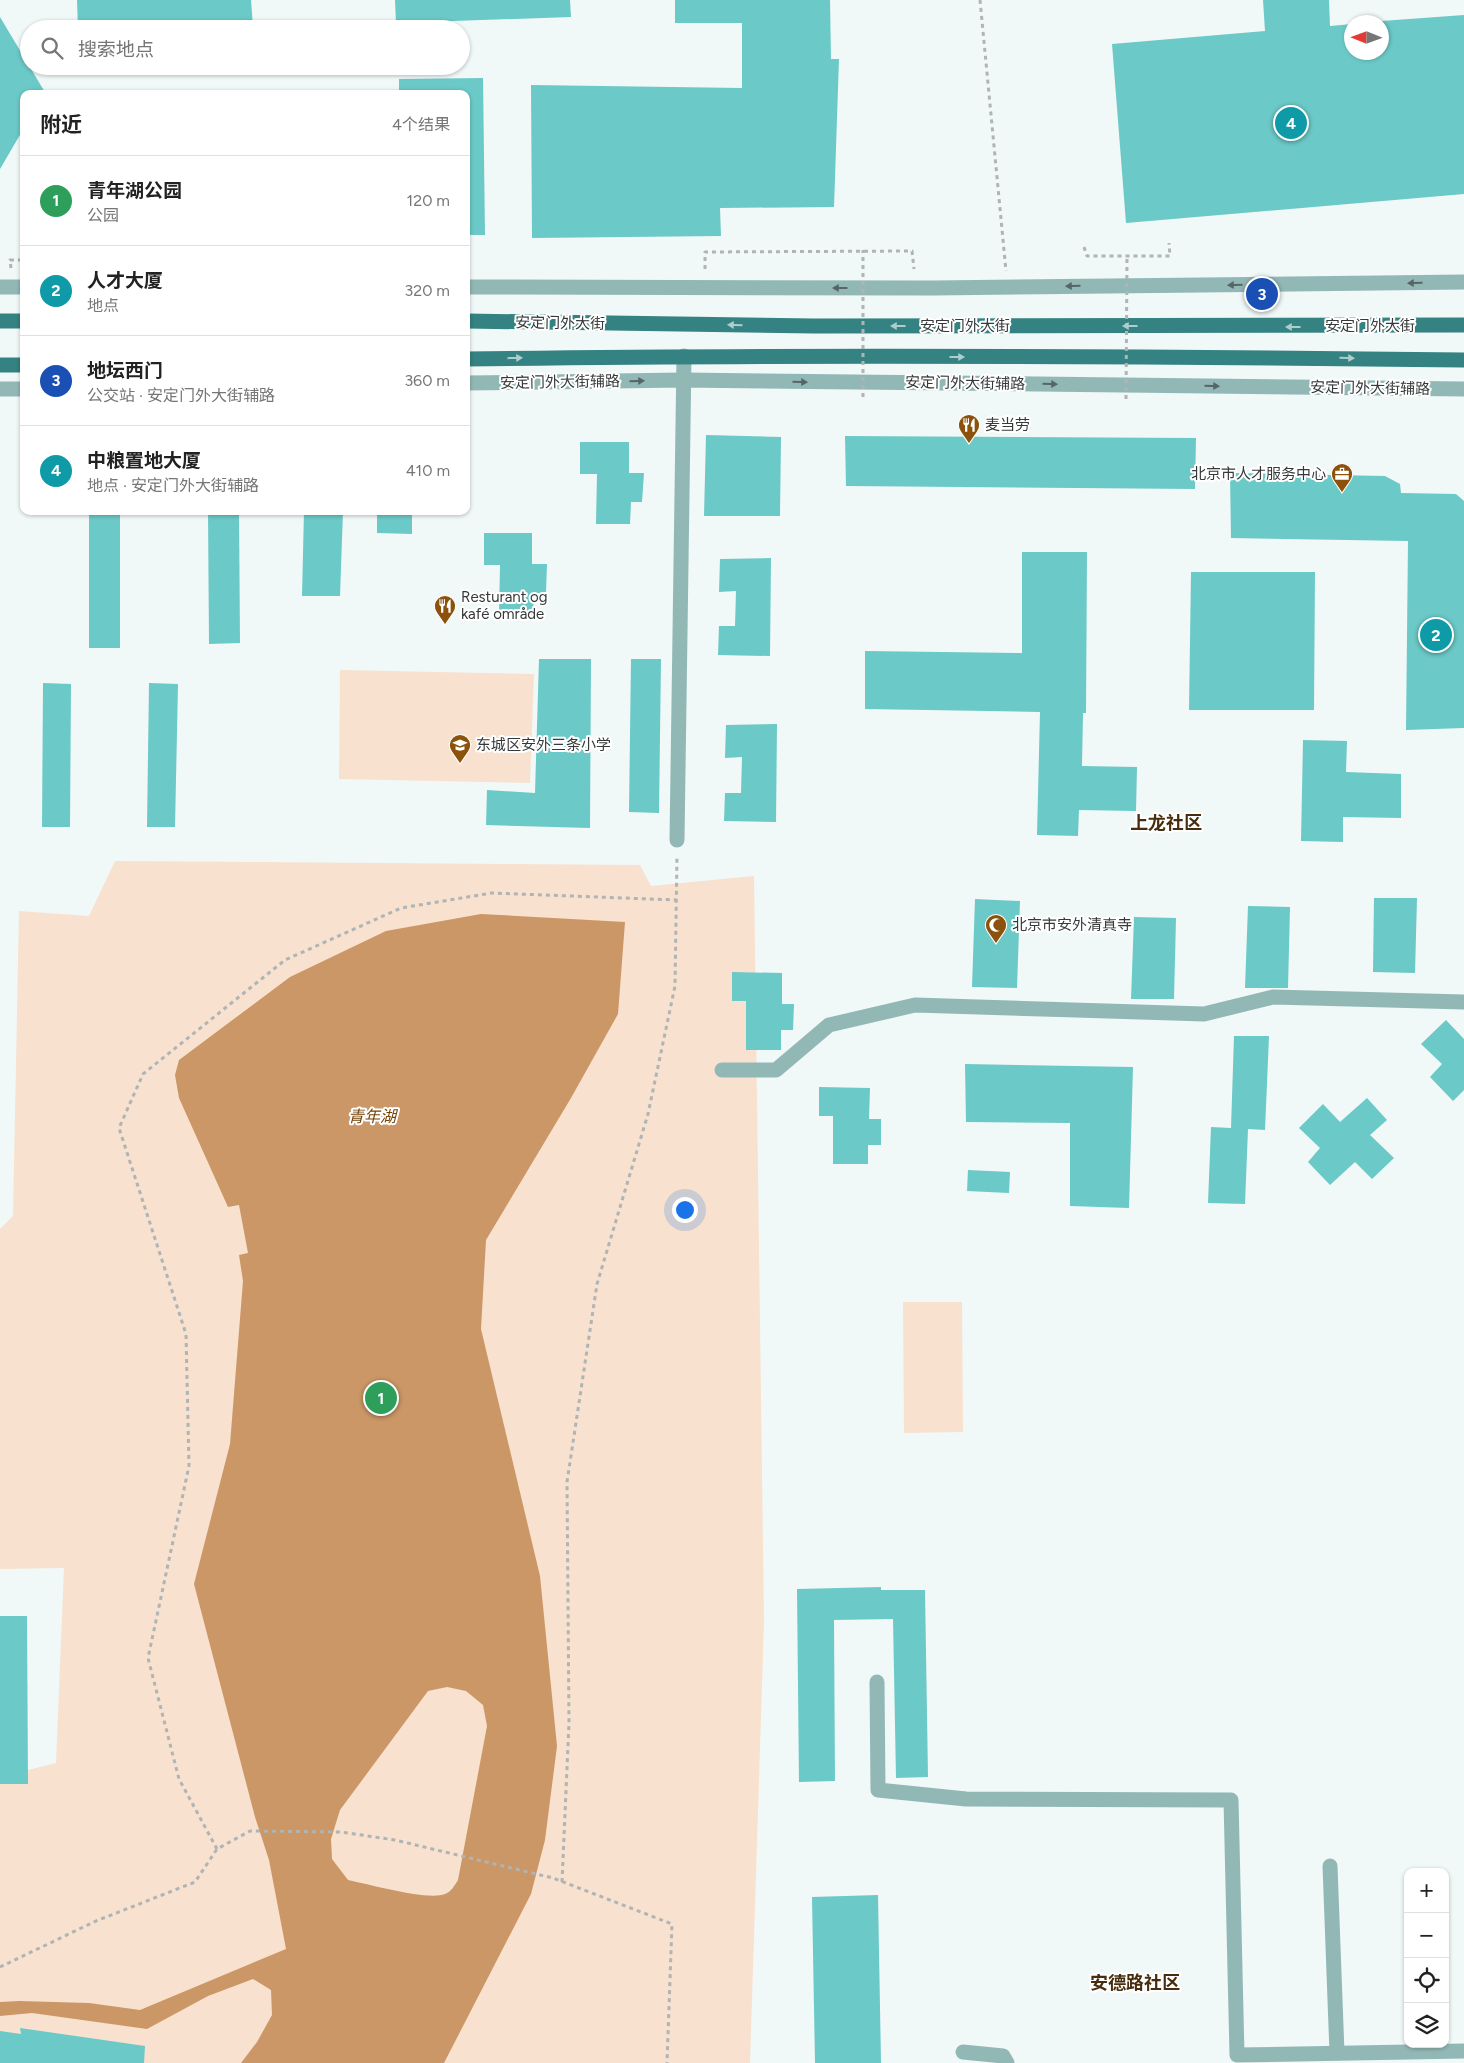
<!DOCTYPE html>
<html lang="zh">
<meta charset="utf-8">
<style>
body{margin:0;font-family:Figtree,"Noto Sans SC",sans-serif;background:#f6f6f6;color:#222}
.controls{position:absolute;right:15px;bottom:15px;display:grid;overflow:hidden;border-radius:10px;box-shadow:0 1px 4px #0004}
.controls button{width:45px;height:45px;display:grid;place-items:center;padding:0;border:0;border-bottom:1px solid #e0e0e0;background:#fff;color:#222;font:25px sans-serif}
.compass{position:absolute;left:1344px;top:15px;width:45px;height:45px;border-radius:50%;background:#fff;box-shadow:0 1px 4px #0004;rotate:271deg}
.you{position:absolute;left:684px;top:1209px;width:18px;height:18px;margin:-12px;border:4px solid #fff;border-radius:50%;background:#1a73e8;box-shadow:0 0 0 8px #1a73e833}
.badge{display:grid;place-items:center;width:32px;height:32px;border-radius:50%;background:#b45309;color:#fff;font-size:16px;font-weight:700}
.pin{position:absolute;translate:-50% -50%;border:2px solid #fff;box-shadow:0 1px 5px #0006}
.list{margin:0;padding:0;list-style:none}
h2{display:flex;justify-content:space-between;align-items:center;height:65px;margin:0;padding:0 20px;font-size:21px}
h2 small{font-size:16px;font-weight:400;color:#767676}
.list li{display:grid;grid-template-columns:32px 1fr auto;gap:15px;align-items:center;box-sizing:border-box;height:90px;padding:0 20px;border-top:1px solid #e0e0e0}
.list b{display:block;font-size:19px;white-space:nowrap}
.list p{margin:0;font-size:16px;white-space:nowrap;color:#767676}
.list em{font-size:16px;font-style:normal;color:#767676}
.icon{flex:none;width:28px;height:28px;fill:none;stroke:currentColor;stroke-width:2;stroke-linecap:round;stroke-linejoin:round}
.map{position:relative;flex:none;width:1464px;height:2063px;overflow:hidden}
.search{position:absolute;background:#fff;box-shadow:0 1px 4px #0004;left:20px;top:20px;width:450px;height:55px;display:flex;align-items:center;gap:12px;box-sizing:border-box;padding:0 18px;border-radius:28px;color:#767676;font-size:19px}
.panel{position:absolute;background:#fff;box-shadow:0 1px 4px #0004;left:20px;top:90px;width:450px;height:425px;border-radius:10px}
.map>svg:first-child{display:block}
.green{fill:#f8e1ce}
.water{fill:#cb9767;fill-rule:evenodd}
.building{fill:#6bc9c7}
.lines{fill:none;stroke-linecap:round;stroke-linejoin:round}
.path{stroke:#afb4b4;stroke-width:3;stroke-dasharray:4 4;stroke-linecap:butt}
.minor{stroke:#92b8b6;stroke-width:15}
.major{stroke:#348281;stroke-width:15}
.path-bridge{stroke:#afb4b4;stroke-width:3;stroke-dasharray:4 4;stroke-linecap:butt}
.oneway{fill:#566565}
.oneway2{fill:#aecdcd}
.labels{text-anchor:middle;stroke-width:4;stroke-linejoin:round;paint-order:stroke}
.street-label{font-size:15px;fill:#363939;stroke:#fff}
.poi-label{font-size:15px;fill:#363939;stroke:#fff;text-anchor:start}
.water-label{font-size:16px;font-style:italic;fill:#744205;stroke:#fff}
.quarter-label{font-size:18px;font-weight:bold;fill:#482c0e;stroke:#fff}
</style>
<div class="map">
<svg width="1464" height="2063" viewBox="0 0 1464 2063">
<rect width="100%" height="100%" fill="#f1f8f8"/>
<g class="green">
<polygon points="340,670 534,674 530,783 339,779"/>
<polygon points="115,861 640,865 651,886 754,876 764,1621 750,2063 0,2063 0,1777 56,1763 64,1568 0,1569 0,1229 13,1216 19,911 89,916"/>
<polygon points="903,1302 962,1302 963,1432 904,1433"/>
</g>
<path class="water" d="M481,914L625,922L618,1014L571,1098L486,1240L481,1329L540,1576L557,1746L545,1840L531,1894L444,2063H241L257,2042L272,2015L271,1990L253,1979L208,1996L147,2029L32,2013L0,2016V2002L19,2001L89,2003L140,2010L286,1949L269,1860L255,1817L194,1584L230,1444L243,1281L239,1255L248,1253L239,1205L228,1207L179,1098L175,1075L179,1060L290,977L386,931ZM447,1687L466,1691L483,1705L487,1726L458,1880C455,1885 451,1892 445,1894C428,1901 368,1884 348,1880L332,1859L331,1839L340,1810L428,1691Z"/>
<g class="building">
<polygon points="77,0 251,0 253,27 78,29"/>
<polygon points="395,0 570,0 571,17 396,23"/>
<polygon points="675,0 830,0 831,59 839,59 834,207 720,208 721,236 532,238 531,85 742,88 742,23 675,23"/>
<polygon points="1263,0 1329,0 1330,26 1352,24 1352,52 1382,52 1382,22 1368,22 1464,15 1464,194 1126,223 1112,44 1265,31"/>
<polygon points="0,17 46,94 24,94 24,128 0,169"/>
<polygon points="483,78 485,235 466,235 466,94 399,94 399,79"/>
<polygon points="706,435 781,437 780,516 704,516"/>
<polygon points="845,436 1196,438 1195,489 846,486"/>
<polygon points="580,442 629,442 629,473 644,473 642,502 631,502 630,524 596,524 597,474 580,474"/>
<polygon points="1230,473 1385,476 1400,484 1401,493 1456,494 1464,501 1464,728 1406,730 1408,541 1231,538"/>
<rect x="89" y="511" width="31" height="137"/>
<polygon points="208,511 239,511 240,643 209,644"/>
<polygon points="304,511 343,511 340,596 302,596"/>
<polygon points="377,511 412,511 412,534 377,533"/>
<polygon points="484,533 532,533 532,564 547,564 546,593 534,593 533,615 499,615 500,565 484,565"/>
<polygon points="1022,552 1087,552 1086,713 1083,713 1082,766 1137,767 1136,811 1079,810 1078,836 1037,835 1040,712 865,709 865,651 1022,653"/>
<polygon points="771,558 770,656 718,655 719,626 735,626 736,591 719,592 720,559"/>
<polygon points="1191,572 1315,572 1314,710 1189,710"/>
<polygon points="539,659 591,659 590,828 486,825 487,790 535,793"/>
<polygon points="631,659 661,659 659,813 629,812"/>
<polygon points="43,683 71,684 70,827 42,827"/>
<polygon points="149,683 178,684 175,827 147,827"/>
<polygon points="777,724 776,822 724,821 725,793 741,793 742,757 725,758 726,725"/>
<polygon points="1303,740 1347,741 1346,772 1401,774 1401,818 1343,817 1343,842 1301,841"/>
<polygon points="1374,898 1417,898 1415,973 1373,972"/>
<polygon points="975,899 1020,901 1017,988 972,987"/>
<polygon points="1248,906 1290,907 1288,988 1245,988"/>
<polygon points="1134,917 1176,918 1174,999 1131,999"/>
<polygon points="732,972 782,973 782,1004 794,1004 793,1030 781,1030 781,1050 746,1050 746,1001 732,1001"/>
<polygon points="1446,1020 1464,1039 1464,1090 1453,1101 1430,1077 1442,1064 1421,1044"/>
<polygon points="1234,1036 1269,1036 1265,1130 1248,1129 1245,1204 1208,1203 1211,1127 1231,1128"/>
<polygon points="965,1064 1133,1067 1129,1208 1070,1206 1070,1123 966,1122"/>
<polygon points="819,1087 870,1088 869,1119 881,1119 881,1145 868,1145 868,1164 833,1164 833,1116 819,1116"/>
<polygon points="1367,1098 1387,1120 1370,1135 1394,1158 1372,1179 1355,1162 1330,1185 1308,1162 1320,1148 1299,1128 1323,1104 1340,1122"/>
<polygon points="968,1170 1010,1172 1009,1193 967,1191"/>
<polygon points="881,1587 881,1590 925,1590 928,1777 896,1778 893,1619 834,1620 835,1781 799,1782 797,1589"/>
<polygon points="0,1616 27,1616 28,1784 0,1784"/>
<polygon points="878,1895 881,2063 815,2063 812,1897"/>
<polygon points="20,2028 145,2046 144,2063 0,2063 0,2031 21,2034"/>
</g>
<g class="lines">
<g class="path">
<polyline points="980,0 1006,271"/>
<polyline points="1084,247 1087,256 1170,256 1169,243"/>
<polyline points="11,268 10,260 24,260"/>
<polyline points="705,269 705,252 912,251 914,269"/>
<polyline points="217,1849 179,1779 148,1658 189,1466 186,1334 119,1128 143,1074 285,960 401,908 492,893 676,900"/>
<polyline points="562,1882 569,1723 567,1482 597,1284 648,1114 675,986 677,855"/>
<polyline points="0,1967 96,1921 195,1882 217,1849 250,1831 341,1832 395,1840 553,1878 672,1924 667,2063"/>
</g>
<g class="minor">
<polyline points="0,287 24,287"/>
<polyline points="466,287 933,288 1464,282"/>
<polyline points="466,383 683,380 1464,389"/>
<polyline points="0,389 24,389"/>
<polyline points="677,840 684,356"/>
<polyline points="722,1070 776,1070 829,1025 915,1005 1204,1014 1273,997 1464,1002"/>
<polyline points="877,1682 878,1790 966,1799 1231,1800 1237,2055 1464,2051"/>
<polyline points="1330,1866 1337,2053"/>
<polyline points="963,2052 1003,2056 1007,2063"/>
</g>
<g class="major">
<polyline points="0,321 24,321"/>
<polyline points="466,321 814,326 1464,325"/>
<path d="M466,359C799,354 1131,356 1464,360"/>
<polyline points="0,365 24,365"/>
</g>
<g class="path-bridge">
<polyline points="863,397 863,250"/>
<polyline points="1126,399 1127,256"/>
</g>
</g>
<defs><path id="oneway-solid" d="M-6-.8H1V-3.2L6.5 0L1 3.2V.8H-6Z" transform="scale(1.25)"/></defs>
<g class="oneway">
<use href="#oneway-solid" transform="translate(1415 283) rotate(179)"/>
<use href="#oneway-solid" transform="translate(1235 285) rotate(179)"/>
<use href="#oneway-solid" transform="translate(1073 286) rotate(179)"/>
<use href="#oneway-solid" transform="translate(840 288) rotate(-180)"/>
<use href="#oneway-solid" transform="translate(637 381) rotate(-1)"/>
<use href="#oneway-solid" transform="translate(800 382) rotate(1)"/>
<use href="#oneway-solid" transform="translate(1050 384) rotate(1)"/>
<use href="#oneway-solid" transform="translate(1212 386) rotate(1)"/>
</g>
<g class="oneway2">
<use href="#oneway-solid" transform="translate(735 325) rotate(-179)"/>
<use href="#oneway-solid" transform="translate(898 326) rotate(-180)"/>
<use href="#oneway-solid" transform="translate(1130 326) rotate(180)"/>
<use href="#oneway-solid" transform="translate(1293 327) rotate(180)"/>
<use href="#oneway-solid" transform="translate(957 357)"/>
<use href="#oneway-solid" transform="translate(515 358) rotate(-1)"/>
<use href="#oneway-solid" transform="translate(1347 358) rotate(1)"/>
</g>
<defs>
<g id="restaurant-pin" transform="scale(1.125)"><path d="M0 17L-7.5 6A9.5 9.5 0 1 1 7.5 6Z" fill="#8c520c" stroke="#fff"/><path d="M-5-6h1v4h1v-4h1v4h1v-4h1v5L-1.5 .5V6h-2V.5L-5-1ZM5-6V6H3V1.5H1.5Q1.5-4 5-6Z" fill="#fff"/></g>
<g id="office-pin" transform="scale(1.125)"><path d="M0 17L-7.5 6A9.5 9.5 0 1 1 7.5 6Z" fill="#8c520c" stroke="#fff"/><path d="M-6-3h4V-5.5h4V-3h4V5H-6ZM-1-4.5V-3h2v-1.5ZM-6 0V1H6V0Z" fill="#fff"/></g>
<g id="school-pin" transform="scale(1.125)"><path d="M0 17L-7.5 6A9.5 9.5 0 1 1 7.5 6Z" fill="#8c520c" stroke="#fff"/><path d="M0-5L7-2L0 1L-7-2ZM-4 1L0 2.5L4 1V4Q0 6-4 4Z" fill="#fff"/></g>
<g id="mosque-pin" transform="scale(1.125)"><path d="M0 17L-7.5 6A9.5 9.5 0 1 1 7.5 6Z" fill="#8c520c" stroke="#fff"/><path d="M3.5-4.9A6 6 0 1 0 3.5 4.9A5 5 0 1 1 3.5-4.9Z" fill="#fff"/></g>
</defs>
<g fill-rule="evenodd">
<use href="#restaurant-pin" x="969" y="425"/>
<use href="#office-pin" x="1342" y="474"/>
<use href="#restaurant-pin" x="445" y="606"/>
<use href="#school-pin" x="460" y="745"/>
<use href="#mosque-pin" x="996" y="925"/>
</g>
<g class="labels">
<g class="street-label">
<text transform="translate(560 323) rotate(1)" y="5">安定门外大街</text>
<text x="965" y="331">安定门外大街</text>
<text x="1370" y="331">安定门外大街</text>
<text transform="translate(560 382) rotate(-1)" y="5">安定门外大街辅路</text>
<text transform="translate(965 383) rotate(1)" y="5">安定门外大街辅路</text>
<text transform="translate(1370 388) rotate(1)" y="5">安定门外大街辅路</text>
</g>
<g class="poi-label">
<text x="985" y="430">麦当劳</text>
<text x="1326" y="479" text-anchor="end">北京市人才服务中心</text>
<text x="461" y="602">Resturant og<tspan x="461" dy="17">kafé område</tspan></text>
<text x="476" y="750">东城区安外三条小学</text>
<text x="1012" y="930">北京市安外清真寺</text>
</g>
<g class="water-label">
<text x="372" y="1122">青年湖</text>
</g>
<g class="quarter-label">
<text x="1166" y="829">上龙社区</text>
<text x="1135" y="1989">安德路社区</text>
</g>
</g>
</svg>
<div class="controls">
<button>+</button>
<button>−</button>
<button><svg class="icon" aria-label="locate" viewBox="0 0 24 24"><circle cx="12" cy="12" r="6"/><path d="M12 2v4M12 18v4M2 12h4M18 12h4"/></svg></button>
<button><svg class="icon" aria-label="layers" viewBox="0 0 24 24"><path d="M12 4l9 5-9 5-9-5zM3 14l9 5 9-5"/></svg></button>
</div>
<svg class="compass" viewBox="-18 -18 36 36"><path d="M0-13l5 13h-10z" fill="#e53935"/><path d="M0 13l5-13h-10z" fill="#767676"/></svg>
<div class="you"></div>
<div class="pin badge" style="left:381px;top:1398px;background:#2e9e5b">1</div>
<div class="pin badge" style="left:1436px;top:635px;background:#0f9aa8">2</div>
<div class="pin badge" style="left:1262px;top:294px;background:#1a4fb4">3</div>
<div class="pin badge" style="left:1291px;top:123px;background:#0f9aa8">4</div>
<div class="search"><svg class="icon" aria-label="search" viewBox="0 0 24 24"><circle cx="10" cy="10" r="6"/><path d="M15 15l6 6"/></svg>搜索地点</div>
<section class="panel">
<h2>附近<small>4个结果</small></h2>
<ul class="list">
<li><span class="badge" style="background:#2e9e5b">1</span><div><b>青年湖公园</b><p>公园</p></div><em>120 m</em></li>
<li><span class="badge" style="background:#0f9aa8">2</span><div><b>人才大厦</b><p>地点</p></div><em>320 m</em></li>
<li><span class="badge" style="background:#1a4fb4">3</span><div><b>地坛西门</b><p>公交站 · 安定门外大街辅路</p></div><em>360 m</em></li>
<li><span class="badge" style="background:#0f9aa8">4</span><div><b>中粮置地大厦</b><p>地点 · 安定门外大街辅路</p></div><em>410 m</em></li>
</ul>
</section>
</div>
